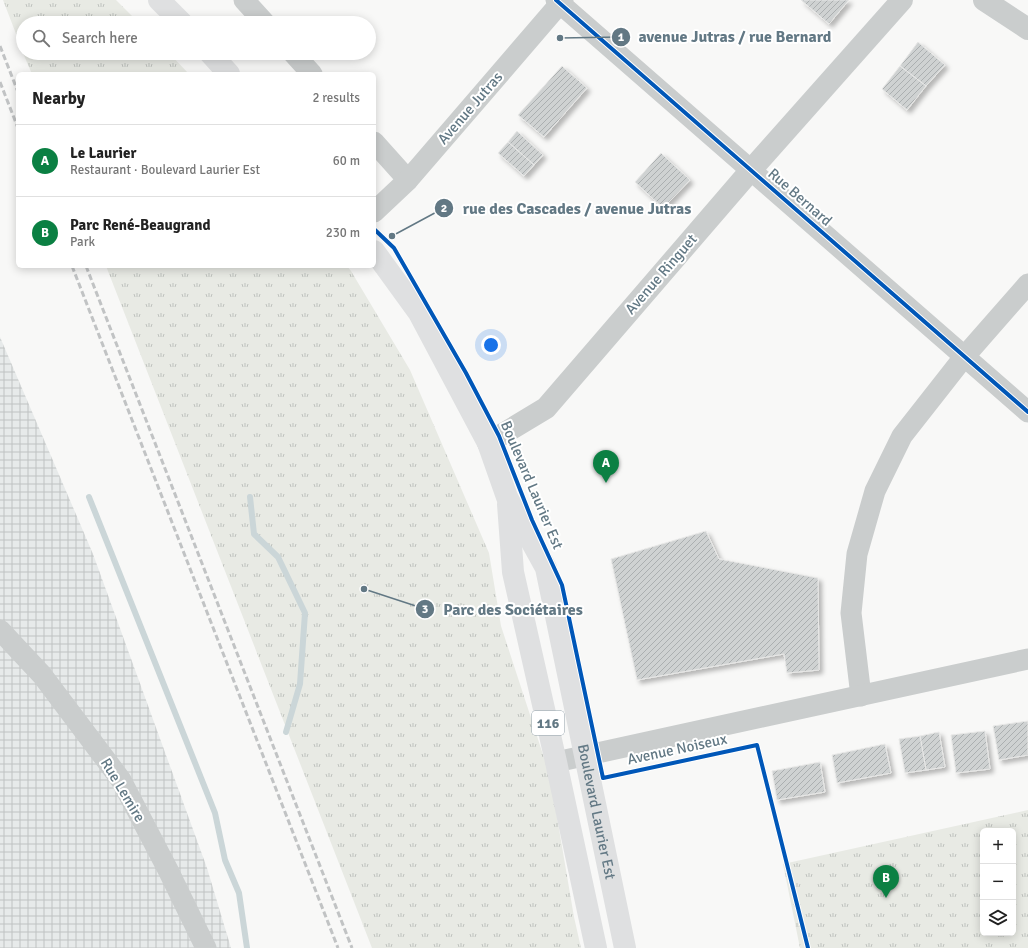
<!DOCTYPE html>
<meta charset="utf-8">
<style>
body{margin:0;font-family:Signika,sans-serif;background:#f6f6f6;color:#222}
.controls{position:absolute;right:12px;bottom:12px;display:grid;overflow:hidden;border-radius:6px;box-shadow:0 2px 10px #0003}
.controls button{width:36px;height:36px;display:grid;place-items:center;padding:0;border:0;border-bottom:1px solid #e0e0e0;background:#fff;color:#222;font:20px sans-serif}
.you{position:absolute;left:491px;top:345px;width:14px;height:14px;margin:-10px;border:3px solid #fff;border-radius:50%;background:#1a73e8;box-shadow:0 0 0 6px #1a73e833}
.badge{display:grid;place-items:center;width:26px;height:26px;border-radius:50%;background:#0b8043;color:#fff;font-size:13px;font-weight:700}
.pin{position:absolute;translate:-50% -33px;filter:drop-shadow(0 1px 2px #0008)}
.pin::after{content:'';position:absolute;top:21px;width:14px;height:12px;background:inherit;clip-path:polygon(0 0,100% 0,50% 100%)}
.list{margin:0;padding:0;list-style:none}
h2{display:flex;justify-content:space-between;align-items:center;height:52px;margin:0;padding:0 16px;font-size:17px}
h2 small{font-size:13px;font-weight:400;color:#767676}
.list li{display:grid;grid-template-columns:26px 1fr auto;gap:12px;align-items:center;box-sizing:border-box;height:72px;padding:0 16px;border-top:1px solid #e0e0e0}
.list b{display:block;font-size:15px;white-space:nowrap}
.list p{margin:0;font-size:13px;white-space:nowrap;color:#767676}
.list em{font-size:13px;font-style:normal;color:#767676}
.icon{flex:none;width:22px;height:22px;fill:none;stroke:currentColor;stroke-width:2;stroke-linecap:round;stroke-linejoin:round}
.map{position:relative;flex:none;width:1028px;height:948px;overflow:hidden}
.search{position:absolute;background:#fff;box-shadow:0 2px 10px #0003;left:16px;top:16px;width:360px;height:44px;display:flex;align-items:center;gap:10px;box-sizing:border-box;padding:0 14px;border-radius:22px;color:#767676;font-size:15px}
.panel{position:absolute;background:#fff;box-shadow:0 2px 10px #0003;left:16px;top:72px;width:360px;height:196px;border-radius:6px}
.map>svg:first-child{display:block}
.industrial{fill:url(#industrial-grid)}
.grass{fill:url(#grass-tufts);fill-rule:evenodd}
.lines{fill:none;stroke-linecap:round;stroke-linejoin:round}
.stream{stroke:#cbd6d8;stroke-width:6}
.building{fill:url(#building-hatch);stroke:#e8e8e7;filter:url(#shadow)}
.minor{stroke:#cacdcd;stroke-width:21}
.tertiary{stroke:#cacdcd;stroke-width:22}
.primary{stroke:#dfe0e1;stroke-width:22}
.rail{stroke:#c1c3c4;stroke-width:3;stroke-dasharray:6 3;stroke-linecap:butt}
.cycleway-casing{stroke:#fff;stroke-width:6}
.cycleway{stroke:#0057b8;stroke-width:4}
.labels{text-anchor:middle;stroke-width:4;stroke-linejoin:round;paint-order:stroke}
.shield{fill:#fff;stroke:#91a0a9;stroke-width:1}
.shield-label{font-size:14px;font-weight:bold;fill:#627884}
.street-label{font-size:15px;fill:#627884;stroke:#fff}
.leader{fill:none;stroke:#627884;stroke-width:1.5}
.callout-dot{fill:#627884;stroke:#fff;stroke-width:1.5}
.mark-label{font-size:12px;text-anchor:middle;font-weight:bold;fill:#fff}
.callout-label{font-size:16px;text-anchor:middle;font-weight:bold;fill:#627884;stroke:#fff;stroke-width:4;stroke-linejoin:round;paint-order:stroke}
</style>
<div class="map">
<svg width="1028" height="948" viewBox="0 0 1028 948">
<defs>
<pattern id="industrial-grid" width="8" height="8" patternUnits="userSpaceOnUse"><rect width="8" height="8" fill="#e7eaea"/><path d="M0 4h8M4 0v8" fill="none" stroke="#bfc2c3"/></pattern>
<pattern id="grass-tufts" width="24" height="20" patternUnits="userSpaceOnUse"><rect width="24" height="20" fill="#e8eae4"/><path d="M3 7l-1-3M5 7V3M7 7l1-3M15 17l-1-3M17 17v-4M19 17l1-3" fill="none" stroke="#bfc2be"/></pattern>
<pattern id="building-hatch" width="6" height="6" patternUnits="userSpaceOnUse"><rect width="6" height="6" fill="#cfd2d2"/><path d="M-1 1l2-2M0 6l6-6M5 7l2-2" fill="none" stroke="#abafb0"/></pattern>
<filter id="shadow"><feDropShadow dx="3.5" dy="3.5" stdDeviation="2" flood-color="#0004"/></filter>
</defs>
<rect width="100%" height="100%" fill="#f8f8f7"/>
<polygon class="industrial" points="0,337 93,554 207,868 231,948 0,948"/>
<g class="grass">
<polygon points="3,0 116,0 139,23 23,23 23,52"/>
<polygon points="23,53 169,53 189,74 32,74"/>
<polygon points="106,266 347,266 351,271 410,370 489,553 501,626 550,776 574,917 581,948 372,948"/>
<path d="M1028,810V948H800L783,864ZM983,831H1013V933H983Z"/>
</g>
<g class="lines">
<g class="stream">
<polyline points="89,497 215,813 225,860 239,893 247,948"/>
<polyline points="250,497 254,534 278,557 305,613 300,684 286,732"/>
</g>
</g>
<g class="building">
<polygon points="801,0 849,0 829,24"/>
<polygon points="918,42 945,65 926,86 900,66"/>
<polygon points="562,66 587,88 544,137 518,115"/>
<polygon points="900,66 926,86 907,110 882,89"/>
<polygon points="517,131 543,155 534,165 508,142"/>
<polygon points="508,142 534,165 524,176 498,153"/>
<polygon points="661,153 690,180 663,208 635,182"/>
<polygon points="706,531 719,559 818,578 819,670 787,673 784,654 637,680 611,559"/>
<polygon points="1028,721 1028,755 999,760 993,726"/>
<polygon points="985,731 990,769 956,773 951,735"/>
<polygon points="939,732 945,767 926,770 920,736"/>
<polygon points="920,736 926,770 905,773 899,739"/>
<polygon points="885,744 891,773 837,783 832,755"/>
<polygon points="820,762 825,792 777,800 772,771"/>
</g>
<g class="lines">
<g class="minor">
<polyline points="244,0 265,23"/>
<polyline points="556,0 1028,412"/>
<polyline points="293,53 312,74"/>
<polyline points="374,142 408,180"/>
<polyline points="374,212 408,180 563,0"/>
<polyline points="0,630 42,675 121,780 168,870 206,948"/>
<polyline points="861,696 851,613 857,554 875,491 902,436 964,357 1028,284"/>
<polyline points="556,762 1028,659"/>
</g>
<g class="tertiary">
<polyline points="984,0 1028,29"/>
<polyline points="488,443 546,408 751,170 902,0"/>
</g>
<g class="primary">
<polyline points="159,0 182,23"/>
<polyline points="210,53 229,74"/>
<path id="s1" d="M374,251L419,313L488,443L507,497L546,568L625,948"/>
<polyline points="508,504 513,572 556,762 596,948"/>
</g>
<g class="rail">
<polyline points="0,46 18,92"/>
<polyline points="0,82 18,128"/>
<polyline points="72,266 338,948"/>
<polyline points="86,266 352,948"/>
</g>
<g class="cycleway-casing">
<g id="cycleway">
<polyline points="556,0 1028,412"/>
<polyline points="374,229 394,248 466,373 499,436 532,520 562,585 603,778 757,745 808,948"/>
</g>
</g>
<use href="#cycleway" class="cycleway"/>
</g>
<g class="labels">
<rect class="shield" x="532" y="711" width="32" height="24" rx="3"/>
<g class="shield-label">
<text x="548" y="728">116</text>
</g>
<g class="street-label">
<text transform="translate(470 108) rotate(-49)" y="5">Avenue Jutras</text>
<text transform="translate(800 197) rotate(41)" y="5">Rue Bernard</text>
<text transform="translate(661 274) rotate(-49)" y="5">Avenue Ringuet</text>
<text transform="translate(532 485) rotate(67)" y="5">Boulevard Laurier Est</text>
<text transform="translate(677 749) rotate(-12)" y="5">Avenue Noiseux</text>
<text transform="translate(123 790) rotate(59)" y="5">Rue Lemire</text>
<text dy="5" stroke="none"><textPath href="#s1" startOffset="611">Boulevard Laurier Est</textPath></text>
</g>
</g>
<path class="leader" d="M560 38L621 37M392 236L444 208M364 589L425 609"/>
<g class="callout-dot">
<circle cx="560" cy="38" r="4"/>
<circle cx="392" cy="236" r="4"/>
<circle cx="364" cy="589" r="4"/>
<circle cx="621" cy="37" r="10"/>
<circle cx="444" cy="208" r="10"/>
<circle cx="425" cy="609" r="10"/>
</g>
<g class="mark-label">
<text x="621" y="41">1</text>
<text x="444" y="212">2</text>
<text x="425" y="613">3</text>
</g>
<g class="callout-label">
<text x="735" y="42">avenue Jutras / rue Bernard</text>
<text x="577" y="214">rue des Cascades / avenue Jutras</text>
<text x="513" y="615">Parc des Sociétaires</text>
</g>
</svg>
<div class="controls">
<button>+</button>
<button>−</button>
<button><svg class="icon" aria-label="layers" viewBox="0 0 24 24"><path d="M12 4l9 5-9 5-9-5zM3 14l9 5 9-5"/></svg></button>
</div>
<div class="you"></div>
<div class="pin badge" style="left:606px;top:483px">A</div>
<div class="pin badge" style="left:886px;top:898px">B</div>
<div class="search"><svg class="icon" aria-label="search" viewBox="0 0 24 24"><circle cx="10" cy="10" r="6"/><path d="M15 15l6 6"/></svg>Search here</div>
<section class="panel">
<h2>Nearby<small>2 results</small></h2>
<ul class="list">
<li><span class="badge">A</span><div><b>Le Laurier</b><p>Restaurant · Boulevard Laurier Est</p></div><em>60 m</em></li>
<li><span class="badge">B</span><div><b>Parc René-Beaugrand</b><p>Park</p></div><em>230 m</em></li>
</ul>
</section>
</div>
